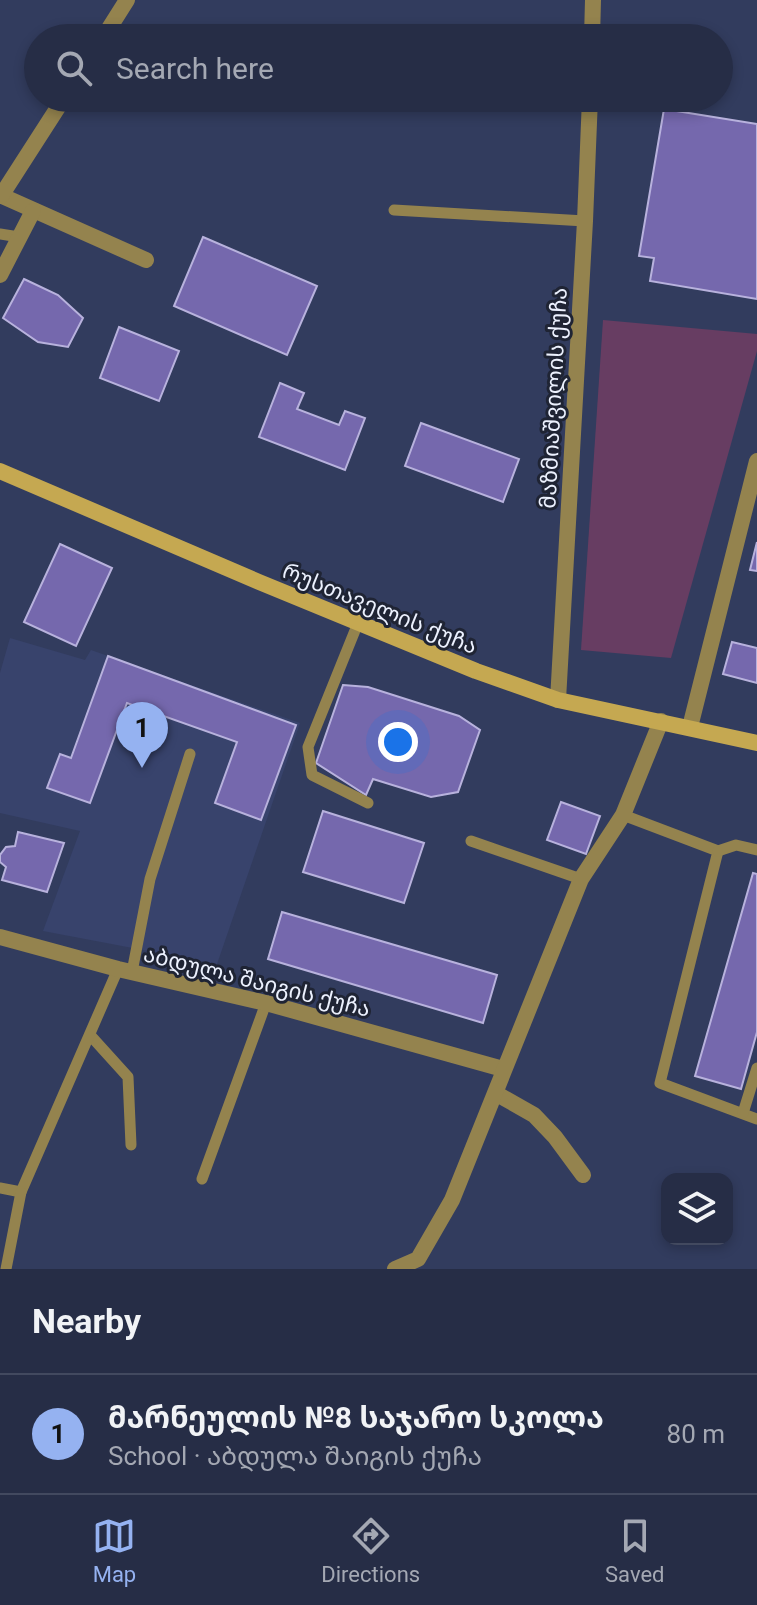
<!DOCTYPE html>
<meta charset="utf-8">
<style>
body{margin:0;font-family:Roboto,"Noto Sans Georgian",sans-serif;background:#2e354d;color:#f1f3f6}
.controls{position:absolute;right:24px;bottom:24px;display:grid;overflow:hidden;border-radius:16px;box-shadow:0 4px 12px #0003}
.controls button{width:72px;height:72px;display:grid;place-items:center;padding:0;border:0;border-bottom:2px solid #42495f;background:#262d46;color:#f1f3f6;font:40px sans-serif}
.you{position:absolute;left:398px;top:742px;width:28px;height:28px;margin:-20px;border:6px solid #fff;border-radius:50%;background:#1a73e8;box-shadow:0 0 0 12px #1a73e833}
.badge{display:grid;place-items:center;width:52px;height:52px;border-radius:50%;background:#95b2f1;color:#111;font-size:26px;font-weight:700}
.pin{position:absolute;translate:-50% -66px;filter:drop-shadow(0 2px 4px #0008)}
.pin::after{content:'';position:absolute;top:42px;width:28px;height:24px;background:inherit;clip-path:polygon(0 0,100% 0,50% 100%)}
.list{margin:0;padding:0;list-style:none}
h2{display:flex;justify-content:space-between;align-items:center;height:104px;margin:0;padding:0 32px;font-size:34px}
h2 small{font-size:26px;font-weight:400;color:#a4a8b3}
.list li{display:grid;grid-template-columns:52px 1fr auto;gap:24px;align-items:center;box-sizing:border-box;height:120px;padding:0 32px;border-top:2px solid #42495f}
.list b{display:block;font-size:30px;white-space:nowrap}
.list p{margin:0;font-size:26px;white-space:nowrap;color:#a4a8b3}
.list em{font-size:26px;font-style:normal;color:#a4a8b3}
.icon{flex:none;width:44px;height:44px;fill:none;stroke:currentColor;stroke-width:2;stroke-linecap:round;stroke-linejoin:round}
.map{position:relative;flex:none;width:757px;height:1269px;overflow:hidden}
.search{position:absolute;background:#262d46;box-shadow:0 4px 12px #0003;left:24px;right:24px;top:24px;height:88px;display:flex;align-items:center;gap:20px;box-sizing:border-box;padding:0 28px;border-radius:44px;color:#a4a8b3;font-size:30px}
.sheet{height:224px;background:#262d46}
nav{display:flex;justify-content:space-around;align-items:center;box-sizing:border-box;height:112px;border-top:2px solid #42495f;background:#262d46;font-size:22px;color:#a4a8b3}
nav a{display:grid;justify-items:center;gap:4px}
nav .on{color:#95b2f1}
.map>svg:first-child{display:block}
.built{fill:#38436c}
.green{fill:#673d62}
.building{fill:#7568ad;stroke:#b8b2dd;stroke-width:2}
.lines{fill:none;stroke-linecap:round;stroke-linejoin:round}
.lane{stroke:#94834e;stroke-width:11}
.street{stroke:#94834e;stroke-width:16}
.secondary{stroke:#c5a851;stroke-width:16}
.labels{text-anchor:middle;stroke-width:6;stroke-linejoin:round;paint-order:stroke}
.street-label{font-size:22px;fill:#ecf1fe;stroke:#1f2434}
</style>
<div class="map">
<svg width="757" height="1269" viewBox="0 0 757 1269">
<rect width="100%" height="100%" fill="#323c5e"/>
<polygon class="built" points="10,638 85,660 91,650 300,723 217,964 43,931 80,831 0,813 0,673"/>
<polygon class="green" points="603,320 757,334 757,351 671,658 581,650"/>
<g class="building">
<polygon points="664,109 757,124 757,299 650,281 654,258 639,256"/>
<polygon points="203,237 317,286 287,355 174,306"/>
<polygon points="24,279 58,295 83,318 68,347 38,342 3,318"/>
<polygon points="119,327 179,351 159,401 100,378"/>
<polygon points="280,383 304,393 297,409 339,425 345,411 365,418 345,470 259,437"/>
<polygon points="421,423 519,459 503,502 405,466"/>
<polygon points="757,542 757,571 750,570"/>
<polygon points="60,544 112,568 76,646 24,622"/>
<polygon points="732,642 757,648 757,683 723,674"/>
<polygon points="108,656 296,725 261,820 215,803 237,742 127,703 90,803 47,788 60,754 71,758"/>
<polygon points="343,685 368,687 459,716 480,730 458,792 431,797 373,779 366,795 316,763"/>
<polygon points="561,802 600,816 586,854 547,840"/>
<polygon points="323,811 424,843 404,903 303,872"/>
<polygon points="18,832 64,843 47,892 2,880 6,867 0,862 0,855 6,847 15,846"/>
<polygon points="753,873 757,874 757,1032 741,1089 695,1076"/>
<polygon points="282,912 497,975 483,1023 268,959"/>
</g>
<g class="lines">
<g class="lane">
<polyline points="394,210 585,221"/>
<polyline points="0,234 19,237"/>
<polyline points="358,623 308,747 312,775 368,803"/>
<polyline points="623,815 718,851 660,1083 757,1119"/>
<polyline points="471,841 581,879"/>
<polyline points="718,851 736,845 757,850"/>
<polyline points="132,972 150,879 190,754"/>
<polyline points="90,1035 128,1077 131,1145"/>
<polyline points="743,1113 757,1068"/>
<polyline points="202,1179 266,1003"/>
<polyline points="0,1188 21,1192 118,969"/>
<polyline points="6,1269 21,1192"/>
</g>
<g class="street">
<polyline points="103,38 127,0"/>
<polyline points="592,38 593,0"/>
<polyline points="0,195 146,260"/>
<polyline points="1,196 64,98"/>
<polyline points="0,275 33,211"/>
<polyline points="558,700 585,221 590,98"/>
<polyline points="690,727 757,461"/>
<polyline points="0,937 118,969 266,1003 503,1069"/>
<polyline points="497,1094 534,1115 555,1137 583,1175"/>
<polyline points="395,1269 418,1259 452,1200 581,879 623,815 661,721"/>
</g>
<polyline class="secondary" points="0,471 259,582 476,671 558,700 757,743"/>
</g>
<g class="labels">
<g class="street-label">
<text transform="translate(553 398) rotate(-87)" y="8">მაზმიაშვილის ქუჩა</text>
<text transform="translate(380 608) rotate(22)" y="8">რუსთაველის ქუჩა</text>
<text transform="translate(257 981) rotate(14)" y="8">აბდულა შაიგის ქუჩა</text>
</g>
</g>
</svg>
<div class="controls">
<button><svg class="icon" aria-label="layers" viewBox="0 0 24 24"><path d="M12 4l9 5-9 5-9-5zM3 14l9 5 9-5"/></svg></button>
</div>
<div class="you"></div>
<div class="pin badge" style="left:142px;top:768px">1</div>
<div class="search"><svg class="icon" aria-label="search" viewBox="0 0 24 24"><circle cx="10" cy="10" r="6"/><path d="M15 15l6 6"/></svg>Search here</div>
</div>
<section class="sheet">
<h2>Nearby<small></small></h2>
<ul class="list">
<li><span class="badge">1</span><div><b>მარნეულის №8 საჯარო სკოლა</b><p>School · აბდულა შაიგის ქუჩა</p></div><em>80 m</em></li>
</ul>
</section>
<nav>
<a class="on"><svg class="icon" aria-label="map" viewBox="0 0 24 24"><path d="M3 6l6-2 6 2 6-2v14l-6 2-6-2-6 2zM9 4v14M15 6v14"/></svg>Map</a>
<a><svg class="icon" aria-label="directions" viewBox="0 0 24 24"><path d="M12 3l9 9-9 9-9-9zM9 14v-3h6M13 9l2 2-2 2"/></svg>Directions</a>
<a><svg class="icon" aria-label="saved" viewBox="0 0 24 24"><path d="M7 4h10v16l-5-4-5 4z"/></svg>Saved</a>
</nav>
